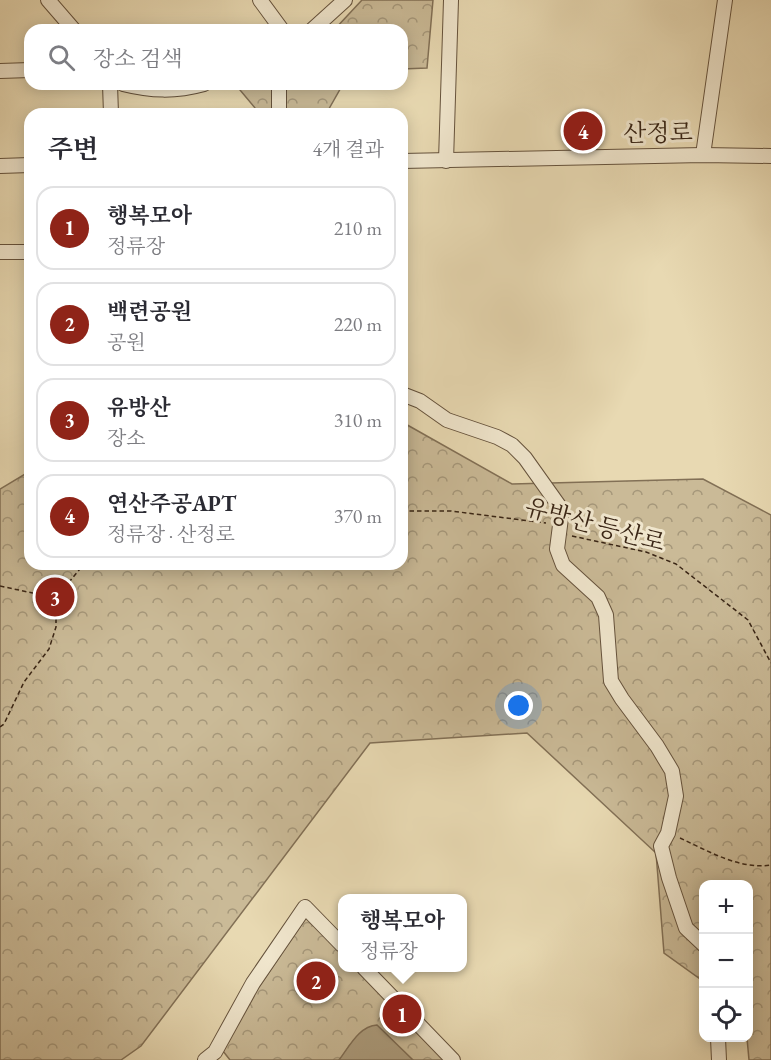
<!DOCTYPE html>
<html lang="ko">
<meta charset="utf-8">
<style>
body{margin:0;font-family:"EB Garamond","Noto Serif KR",serif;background:#f7f7f7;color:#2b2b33}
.controls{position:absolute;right:18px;bottom:18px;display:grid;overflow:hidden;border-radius:12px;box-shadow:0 3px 15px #0003}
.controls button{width:54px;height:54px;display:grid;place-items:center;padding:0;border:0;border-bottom:2px solid #e1e1e2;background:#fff;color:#2b2b33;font:30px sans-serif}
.you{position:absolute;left:519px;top:706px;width:21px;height:21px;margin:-15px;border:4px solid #fff;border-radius:50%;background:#1a73e8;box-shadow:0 0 0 9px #1a73e833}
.badge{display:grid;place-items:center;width:39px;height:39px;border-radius:50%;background:#8f2418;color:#fff;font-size:20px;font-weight:700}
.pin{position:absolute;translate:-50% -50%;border:3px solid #fff;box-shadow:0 2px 6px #0006}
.popup{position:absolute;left:338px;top:894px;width:129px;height:78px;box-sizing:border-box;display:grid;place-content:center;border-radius:12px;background:#fff;filter:drop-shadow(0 2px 4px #0005);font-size:20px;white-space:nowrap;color:#7c7c81}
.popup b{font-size:22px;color:#2b2b33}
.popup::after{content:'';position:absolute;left:50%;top:100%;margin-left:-12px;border:12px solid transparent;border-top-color:#fff}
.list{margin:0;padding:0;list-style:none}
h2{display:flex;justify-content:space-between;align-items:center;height:78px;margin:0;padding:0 24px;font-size:26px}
h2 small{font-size:20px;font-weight:400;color:#7c7c81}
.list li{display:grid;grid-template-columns:39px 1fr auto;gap:18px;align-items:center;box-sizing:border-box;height:84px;margin:0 12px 12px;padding:0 12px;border:2px solid #e1e1e2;border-radius:18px}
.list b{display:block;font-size:22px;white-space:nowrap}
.list p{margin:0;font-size:20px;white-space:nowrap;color:#7c7c81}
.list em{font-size:20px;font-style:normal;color:#7c7c81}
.icon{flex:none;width:33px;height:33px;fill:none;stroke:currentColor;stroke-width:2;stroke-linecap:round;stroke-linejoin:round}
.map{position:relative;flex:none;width:771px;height:1060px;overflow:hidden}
.search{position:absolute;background:#fff;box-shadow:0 3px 15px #0003;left:24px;top:24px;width:384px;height:66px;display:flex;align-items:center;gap:15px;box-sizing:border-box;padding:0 21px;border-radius:18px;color:#7c7c81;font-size:22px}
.panel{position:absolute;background:#fff;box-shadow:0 3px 15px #0003;left:24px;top:108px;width:384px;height:462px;border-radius:18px}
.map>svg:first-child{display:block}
.forest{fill:url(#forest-crowns);stroke:#827056;stroke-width:1.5}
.water{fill:#ac9c7d;stroke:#7e6c53;stroke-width:1.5}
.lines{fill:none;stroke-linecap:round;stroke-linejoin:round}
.minor-casing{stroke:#65523c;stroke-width:16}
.path{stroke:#392515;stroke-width:1.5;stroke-dasharray:4.5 3;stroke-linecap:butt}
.minor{stroke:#f0e6cd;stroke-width:14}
.labels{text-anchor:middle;stroke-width:6;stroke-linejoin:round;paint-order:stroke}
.street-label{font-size:24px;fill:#392515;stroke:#f0e6cd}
</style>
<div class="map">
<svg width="771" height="1060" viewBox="0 0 771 1060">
<defs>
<pattern id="forest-crowns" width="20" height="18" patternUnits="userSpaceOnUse" patternTransform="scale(1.5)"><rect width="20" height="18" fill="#caba97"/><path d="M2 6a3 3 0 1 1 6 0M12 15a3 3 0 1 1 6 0" fill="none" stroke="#a5977a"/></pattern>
</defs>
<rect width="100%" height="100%" fill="#e8d9b2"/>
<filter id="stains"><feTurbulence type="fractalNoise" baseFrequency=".00333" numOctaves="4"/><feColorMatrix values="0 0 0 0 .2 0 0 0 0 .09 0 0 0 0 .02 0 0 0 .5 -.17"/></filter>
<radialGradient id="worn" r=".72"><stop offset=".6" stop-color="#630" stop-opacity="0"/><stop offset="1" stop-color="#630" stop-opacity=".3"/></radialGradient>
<g class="forest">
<polygon points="362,0 433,0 427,68 402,69 402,30 334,30"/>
<polygon points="235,84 343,84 326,114 260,114"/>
<polygon points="402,422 512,484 703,479 771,515 771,1060 749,1060 747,1038 748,1038 748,884 704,884 703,981 664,953 656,853 527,733 370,743 141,1046 121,1060 0,1060 0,489 30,471 30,564 402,564"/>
<polygon points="307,916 342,953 342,968 356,968 445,1060 230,1060 219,1046"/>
</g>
<path class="water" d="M377,1025L413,1060H339C349,1047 359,1026 377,1025Z"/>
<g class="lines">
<g class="minor-casing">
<g id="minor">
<polyline points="48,0 74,30"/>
<polyline points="260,0 282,30"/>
<polyline points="312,30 345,0"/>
<polyline points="0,71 30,70"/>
<polyline points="110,84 111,114"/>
<path d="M123,84C151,91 175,92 204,84"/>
<polyline points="279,114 279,84"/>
<polyline points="703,155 725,0"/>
<polyline points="402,161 703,155 771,156"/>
<polyline points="446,161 451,0"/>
<polyline points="0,166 30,165"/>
<polyline points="0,252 30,252"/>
<polyline points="402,394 420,401 447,420 497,437 512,445 525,458 562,510 557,549 563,565 598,597 606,615 611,681 622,699 657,746 672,771 676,796 668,833 661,846 669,878 686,928 704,945"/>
<polyline points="364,968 453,1060"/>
<polyline points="718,1038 719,1060"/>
<polyline points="205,1060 215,1052 253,983 305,907 342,945"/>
</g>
</g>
<g class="path">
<polyline points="402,511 451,511 546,523"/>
<polyline points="572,536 646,552 676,564 748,620 771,663"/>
<polyline points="0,586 56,598"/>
<polyline points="0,727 4,724 24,682 49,649 56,627 56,598 84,564"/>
<path d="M680,838C708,851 740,870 771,865"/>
</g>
<use href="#minor" class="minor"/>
</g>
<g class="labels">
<g class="street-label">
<text transform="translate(658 133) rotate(-1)" y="8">산정로</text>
<text transform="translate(595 525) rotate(15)" y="8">유방산 등산로</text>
</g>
</g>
<rect width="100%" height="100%" filter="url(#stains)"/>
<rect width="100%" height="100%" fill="url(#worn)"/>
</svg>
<div class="controls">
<button>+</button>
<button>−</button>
<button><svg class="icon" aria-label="locate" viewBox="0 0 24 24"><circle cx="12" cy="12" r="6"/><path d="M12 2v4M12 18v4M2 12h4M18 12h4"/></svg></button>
</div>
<div class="you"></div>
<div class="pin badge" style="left:402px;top:1014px">1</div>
<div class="popup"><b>행복모아</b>정류장</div>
<div class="pin badge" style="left:316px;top:981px">2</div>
<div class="pin badge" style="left:55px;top:597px">3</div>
<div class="pin badge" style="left:583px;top:131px">4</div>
<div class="search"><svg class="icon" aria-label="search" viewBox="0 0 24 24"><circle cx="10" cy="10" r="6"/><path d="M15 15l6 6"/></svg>장소 검색</div>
<section class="panel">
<h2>주변<small>4개 결과</small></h2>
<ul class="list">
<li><span class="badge">1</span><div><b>행복모아</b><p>정류장</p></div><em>210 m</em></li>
<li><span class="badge">2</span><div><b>백련공원</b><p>공원</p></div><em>220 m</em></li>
<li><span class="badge">3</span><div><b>유방산</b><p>장소</p></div><em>310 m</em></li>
<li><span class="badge">4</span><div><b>연산주공APT</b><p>정류장 · 산정로</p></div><em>370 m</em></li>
</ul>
</section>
</div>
